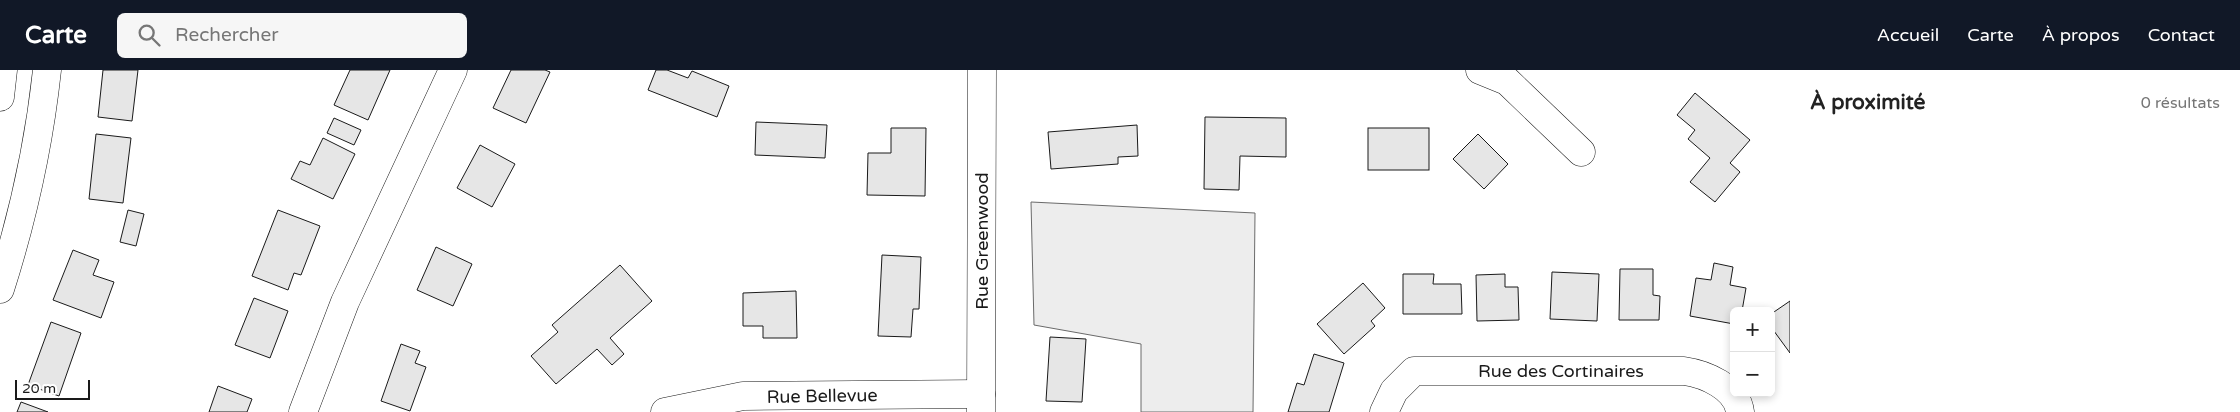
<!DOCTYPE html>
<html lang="fr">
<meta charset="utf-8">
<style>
body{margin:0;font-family:"Varela Round",sans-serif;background:#f6f6f6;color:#222}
.controls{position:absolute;right:15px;bottom:15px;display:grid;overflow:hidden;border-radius:8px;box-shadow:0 2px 8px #0003}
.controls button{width:45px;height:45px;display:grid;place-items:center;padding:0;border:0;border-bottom:1px solid #e0e0e0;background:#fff;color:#222;font:25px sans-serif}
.scale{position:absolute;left:15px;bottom:12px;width:75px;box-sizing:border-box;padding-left:5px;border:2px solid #1a1a1a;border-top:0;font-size:14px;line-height:18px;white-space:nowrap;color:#1a1a1a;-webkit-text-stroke:4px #fff;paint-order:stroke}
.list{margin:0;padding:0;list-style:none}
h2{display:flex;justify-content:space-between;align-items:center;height:65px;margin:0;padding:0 20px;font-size:21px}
h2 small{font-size:16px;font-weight:400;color:#767676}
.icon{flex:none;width:28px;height:28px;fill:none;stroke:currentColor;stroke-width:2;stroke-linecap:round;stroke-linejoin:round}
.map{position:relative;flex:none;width:1790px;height:342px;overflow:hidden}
header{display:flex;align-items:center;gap:30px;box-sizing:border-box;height:70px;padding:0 25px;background:#111827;color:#fff}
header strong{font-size:24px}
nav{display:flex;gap:28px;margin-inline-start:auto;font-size:18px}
.search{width:350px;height:45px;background:#f6f6f6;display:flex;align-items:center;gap:12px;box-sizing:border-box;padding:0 18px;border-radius:8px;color:#767676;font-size:19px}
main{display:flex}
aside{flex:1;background:#fff}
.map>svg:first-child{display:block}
.built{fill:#ededed;stroke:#6a6a6a}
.building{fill:#e6e6e6;stroke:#1a1a1a}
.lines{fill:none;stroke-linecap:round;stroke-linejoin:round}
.minor-casing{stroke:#1a1a1a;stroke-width:29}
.minor{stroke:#fff;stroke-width:28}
.labels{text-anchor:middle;stroke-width:4;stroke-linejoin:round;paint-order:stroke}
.street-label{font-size:18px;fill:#1a1a1a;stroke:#fff}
</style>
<header>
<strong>Carte</strong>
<div class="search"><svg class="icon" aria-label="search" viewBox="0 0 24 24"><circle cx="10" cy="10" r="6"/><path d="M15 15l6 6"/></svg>Rechercher</div>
<nav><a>Accueil</a><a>Carte</a><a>À propos</a><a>Contact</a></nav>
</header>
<main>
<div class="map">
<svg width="1790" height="342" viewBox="0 0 1790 342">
<rect width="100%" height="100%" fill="#fff"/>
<polygon class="built" points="1031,132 1255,143 1253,342 1141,342 1141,274 1034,255"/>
<g class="building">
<polygon points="103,0 138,0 132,51 98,47"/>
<polygon points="350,0 390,0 368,50 334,35"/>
<polygon points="511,0 545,0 550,2 526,53 493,38"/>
<polygon points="656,0 667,0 688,8 692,1 729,16 717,47 648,20"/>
<polygon points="1695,23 1750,70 1730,93 1740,102 1715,132 1690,112 1710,88 1688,69 1695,60 1677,45"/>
<polygon points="1205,47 1286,48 1286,87 1240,86 1239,120 1204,119"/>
<polygon points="334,48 361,60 354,75 327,63"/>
<polygon points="756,52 827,55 825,88 755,85"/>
<polygon points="1137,55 1138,86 1118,87 1118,94 1051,99 1048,62"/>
<polygon points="891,58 926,58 925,126 867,125 868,83 891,83"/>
<rect x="1368" y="58" width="61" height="42"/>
<polygon points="96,64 131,68 123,133 89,129"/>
<polygon points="1478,64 1508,94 1484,119 1453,89"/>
<polygon points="323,68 355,84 333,129 291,109 300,91 310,95"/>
<polygon points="480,75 515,94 492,137 457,118"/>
<polygon points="128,140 144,144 136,176 120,172"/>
<polygon points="278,140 320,156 301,205 294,203 288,220 252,206"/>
<polygon points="436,177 472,194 453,236 417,220"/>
<polygon points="73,180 99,190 93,205 114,212 101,248 53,230"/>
<polygon points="882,185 921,187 919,239 913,239 911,267 878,266"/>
<polygon points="1714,193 1733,197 1730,215 1746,218 1742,241 1734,241 1734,254 1690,246 1696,208 1711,210"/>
<polygon points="620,195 652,231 610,268 624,284 612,295 597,279 556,314 531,286 558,262 552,255"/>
<polygon points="1620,199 1653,199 1653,225 1660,226 1659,250 1619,250"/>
<polygon points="1552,202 1599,204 1597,251 1550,249"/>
<polygon points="1403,204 1434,204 1433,214 1461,214 1462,244 1403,244"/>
<polygon points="1505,204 1505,217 1518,217 1519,250 1477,251 1476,205"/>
<polygon points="1363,213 1385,238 1371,251 1375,256 1344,284 1317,254"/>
<polygon points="796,221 797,268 763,268 763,256 743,256 743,223"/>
<polygon points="254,228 288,241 270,288 235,275"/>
<polygon points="1790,231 1790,283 1771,257 1771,244"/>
<polygon points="51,252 81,263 59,326 28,315"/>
<polygon points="1050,267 1086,269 1082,332 1046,331"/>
<polygon points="401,274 420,281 415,293 426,297 410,341 381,331"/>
<polygon points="1314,284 1344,293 1329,342 1288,342 1297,313 1304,315"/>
<polygon points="218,316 252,329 247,342 209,342"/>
<polygon points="21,332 48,342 17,342"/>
</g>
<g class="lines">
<g class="minor-casing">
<g id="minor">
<polyline points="1480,0 1507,11 1581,82"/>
<polyline points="0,27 3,0"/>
<path d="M0,219C23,147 39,75 47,0"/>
<polyline points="303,342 345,232 453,0"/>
<polyline points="665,342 743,326 981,324"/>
<polyline points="981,342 982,0"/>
<path d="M1384,342L1394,321L1414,301H1684C1705,304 1737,317 1740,342"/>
</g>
</g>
<use href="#minor" class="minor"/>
</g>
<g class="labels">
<g class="street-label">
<text transform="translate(982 171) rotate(-90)" y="6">Rue Greenwood</text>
<text x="1561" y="307">Rue des Cortinaires</text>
<text transform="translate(822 326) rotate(-1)" y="6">Rue Bellevue</text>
</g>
</g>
</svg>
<div class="controls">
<button>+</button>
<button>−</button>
</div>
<div class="scale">20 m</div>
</div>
<aside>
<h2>À proximité<small>0 résultats</small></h2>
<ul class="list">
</ul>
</aside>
</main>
